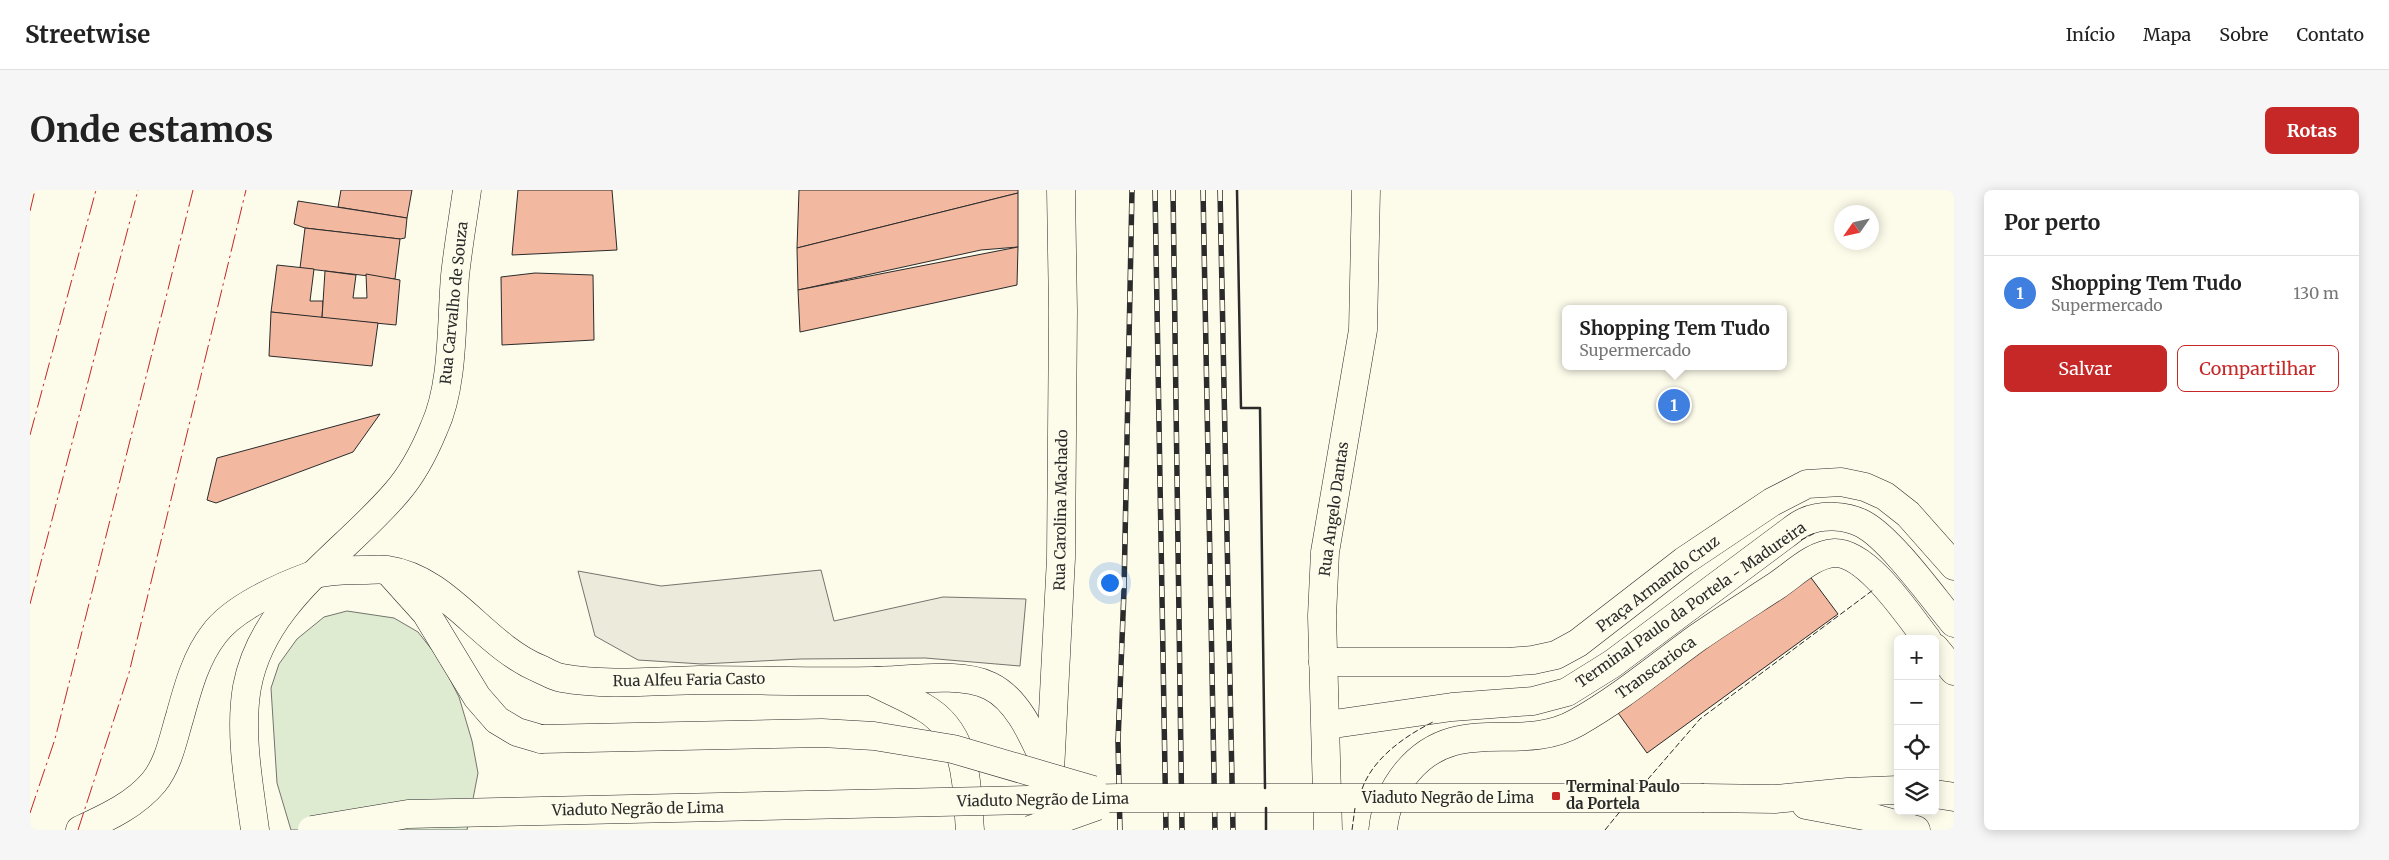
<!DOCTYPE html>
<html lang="pt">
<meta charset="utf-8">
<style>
body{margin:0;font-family:Merriweather,serif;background:#f6f6f6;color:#222}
.controls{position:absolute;right:15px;bottom:15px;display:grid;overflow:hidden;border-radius:8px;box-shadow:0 2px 12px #0003}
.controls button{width:45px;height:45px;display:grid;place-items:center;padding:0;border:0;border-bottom:1px solid #e0e0e0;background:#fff;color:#222;font:25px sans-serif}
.compass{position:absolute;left:1804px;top:15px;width:45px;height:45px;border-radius:50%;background:#fff;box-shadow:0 2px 12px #0003;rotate:236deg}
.you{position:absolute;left:1079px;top:392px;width:18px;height:18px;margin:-12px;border:4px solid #fff;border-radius:50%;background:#1a73e8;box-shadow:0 0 0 8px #1a73e833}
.badge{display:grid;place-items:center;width:32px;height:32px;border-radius:50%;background:#c62828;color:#fff;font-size:16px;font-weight:700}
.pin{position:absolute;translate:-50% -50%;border:2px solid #fff;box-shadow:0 1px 5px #0006}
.popup{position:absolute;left:1532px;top:115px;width:225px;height:65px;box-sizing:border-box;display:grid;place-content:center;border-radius:8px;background:#fff;filter:drop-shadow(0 1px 4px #0005);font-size:16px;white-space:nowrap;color:#767676}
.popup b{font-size:19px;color:#222}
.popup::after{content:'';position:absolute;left:50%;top:100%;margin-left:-10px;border:10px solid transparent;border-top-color:#fff}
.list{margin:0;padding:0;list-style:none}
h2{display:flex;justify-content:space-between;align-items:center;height:65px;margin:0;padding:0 20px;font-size:21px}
h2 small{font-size:16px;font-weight:400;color:#767676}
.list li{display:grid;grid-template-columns:32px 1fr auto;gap:15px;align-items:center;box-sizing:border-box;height:75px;padding:0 20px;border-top:1px solid #e0e0e0}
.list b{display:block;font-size:19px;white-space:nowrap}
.list p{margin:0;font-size:16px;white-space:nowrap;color:#767676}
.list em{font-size:16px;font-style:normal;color:#767676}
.actions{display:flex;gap:10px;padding:15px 20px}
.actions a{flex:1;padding:11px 0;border:1px solid #c62828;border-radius:8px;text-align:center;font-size:18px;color:#c62828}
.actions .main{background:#c62828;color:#fff}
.icon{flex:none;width:28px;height:28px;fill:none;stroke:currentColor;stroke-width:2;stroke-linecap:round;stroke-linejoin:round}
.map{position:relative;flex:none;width:1924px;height:640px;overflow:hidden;border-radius:8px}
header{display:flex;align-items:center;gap:30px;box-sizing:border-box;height:70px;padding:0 25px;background:#fff;border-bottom:1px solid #e0e0e0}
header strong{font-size:24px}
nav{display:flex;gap:28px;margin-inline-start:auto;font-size:18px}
.intro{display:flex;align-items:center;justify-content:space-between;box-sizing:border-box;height:120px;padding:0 30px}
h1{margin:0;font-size:35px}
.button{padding:12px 22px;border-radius:8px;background:#c62828;color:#fff;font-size:18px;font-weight:700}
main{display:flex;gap:30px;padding:0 30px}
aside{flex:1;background:#fff;border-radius:8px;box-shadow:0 2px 12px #0003}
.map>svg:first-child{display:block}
.green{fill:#deebd1;stroke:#74746e}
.parking{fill:#eceadb;stroke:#74746e}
.building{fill:#f2b8a0;stroke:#2b2b2b}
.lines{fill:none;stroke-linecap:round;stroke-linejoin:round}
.minor-casing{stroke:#2b2b2b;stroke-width:29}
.major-casing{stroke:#2b2b2b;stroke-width:29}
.minor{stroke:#fdfbea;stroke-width:28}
.major{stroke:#fdfbea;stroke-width:28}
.rail-casing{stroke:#2b2b2b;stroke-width:5.5}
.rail{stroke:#fdfbea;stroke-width:4;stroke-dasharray:11;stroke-linecap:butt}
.major-bridge-casing{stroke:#2b2b2b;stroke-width:29;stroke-linecap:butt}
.major-bridge{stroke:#fdfbea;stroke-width:28}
.fence{stroke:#2b2b2b;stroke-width:1;stroke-dasharray:6 2.5;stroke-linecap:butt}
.wall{stroke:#2b2b2b;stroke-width:2.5}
.power{stroke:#c62828;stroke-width:1;stroke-dasharray:18 4 2.5 4;stroke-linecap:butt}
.poi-dot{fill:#c62828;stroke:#fdfbea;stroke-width:2}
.labels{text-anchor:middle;stroke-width:4;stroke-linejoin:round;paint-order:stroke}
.street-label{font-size:15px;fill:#2b2b2b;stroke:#fdfbea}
.poi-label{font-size:15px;font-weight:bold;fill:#2b2b2b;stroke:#fdfbea;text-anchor:start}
</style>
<header>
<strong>Streetwise</strong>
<nav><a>Início</a><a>Mapa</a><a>Sobre</a><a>Contato</a></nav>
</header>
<div class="intro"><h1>Onde estamos</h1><a class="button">Rotas</a></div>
<main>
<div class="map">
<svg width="1924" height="640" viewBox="0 0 1924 640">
<rect width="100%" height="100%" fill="#fdfbea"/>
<polygon class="green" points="317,421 364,428 388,442 410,470 429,507 442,551 448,583 437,640 261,640 247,593 241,498 249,474 267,449 294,427"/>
<polygon class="parking" points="791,380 804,431 913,407 996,409 990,476 895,468 770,469 672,474 608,470 565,446 548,381 631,396"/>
<g class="building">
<polygon points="311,0 382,0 377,28 308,17"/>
<polygon points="488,0 582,0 587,60 482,65"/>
<polygon points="769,0 988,0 988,3 767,58"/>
<polygon points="988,3 988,57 951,60 768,100 767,58"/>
<polygon points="268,11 377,28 375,48 370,49 275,38 264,34"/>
<polygon points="275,38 370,49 365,89 270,78"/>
<polygon points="988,57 987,95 770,142 768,100"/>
<polygon points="247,75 284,79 280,111 293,111 292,128 241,122"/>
<polygon points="295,81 326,85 323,108 337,108 336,84 370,90 366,135 292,128"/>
<polygon points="505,83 563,85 564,150 472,155 471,87"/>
<polygon points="241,122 348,133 342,176 239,166"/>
<polygon points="350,224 323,262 186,313 177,310 187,268"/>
<polygon points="1776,381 1808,424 1617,563 1586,520"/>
</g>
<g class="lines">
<g class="minor-casing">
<g id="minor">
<polyline points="1905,458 1924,481"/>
<polyline points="1293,472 1478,472 1503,470 1526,465 1548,453 1654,371 1742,312 1777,294 1811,292 1835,297 1855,306 1878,324 1924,376"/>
<path d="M1297,535L1422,517L1503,511L1537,502L1582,474L1755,345C1761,341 1767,335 1774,332C1792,324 1816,325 1833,334C1861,349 1903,408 1924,433"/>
<path d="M1353,640C1355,618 1363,599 1377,582C1427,522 1489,565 1546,533C1589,509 1627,477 1667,448C1693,430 1720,413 1746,396C1764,384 1783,364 1805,363C1838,363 1878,425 1897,449"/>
</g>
</g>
<g class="major-casing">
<g id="major">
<polyline points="360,383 396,423 447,507 467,530 487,542 511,549"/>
<path d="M845,493C861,501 878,508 893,517C939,543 936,594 940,640"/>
<polyline points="1020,581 1031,368 1033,121 1031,0"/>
<polyline points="1905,604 1924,607"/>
<polyline points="1674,608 1745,609 1818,602 1868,600"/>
<polyline points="1776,615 1840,627 1886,640"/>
<path d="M50,640C76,628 105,615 124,592C139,573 143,549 150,526C158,497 166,467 184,444C203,418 250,397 280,386C295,380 317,380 333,380C341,380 349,379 357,380C419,389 452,455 510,479C517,482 524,487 532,488C576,496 624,491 669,490C727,490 784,492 842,491C876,491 929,481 960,496C991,511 1006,554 1020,583"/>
<path d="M225,640C219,595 209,543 217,497C233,411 313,365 366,303C382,285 395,260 404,238C424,195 421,133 425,86C428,57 433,29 437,0"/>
<polyline points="1298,640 1292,426 1295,362 1333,140 1336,0"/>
</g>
</g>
<use href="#minor" class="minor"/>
<use href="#major" class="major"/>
<g class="rail-casing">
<g id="rail">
<polyline points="1125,0 1136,640"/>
<polyline points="1143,0 1152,640"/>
<polyline points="1173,0 1185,640"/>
<polyline points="1190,0 1203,640"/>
<polyline points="1090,640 1088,551 1094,400 1102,0"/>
</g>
</g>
<use href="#rail" class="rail"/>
<g class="major-bridge-casing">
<g id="major-bridge">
<polyline points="511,549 792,543 844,546 923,559 1063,600"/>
<polyline points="282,640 378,624 1089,608 1674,608"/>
<polyline points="1000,640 1067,616"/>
</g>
</g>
<use href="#major-bridge" class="major-bridge"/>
<g class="fence">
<polyline points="1771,350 1785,343"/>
<polyline points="1612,596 1670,529 1843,400"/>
<path d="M1332,599C1343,568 1375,546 1403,532"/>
<polyline points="1322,640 1325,618"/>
<polyline points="1575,640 1592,619"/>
</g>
<g class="wall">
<polyline points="1207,0 1211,218 1230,218 1235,598"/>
<polyline points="1236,618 1236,640"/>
</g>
<g class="power">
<polyline points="0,21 5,0"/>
<polyline points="0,245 66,0"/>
<polyline points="0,414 108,0"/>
<polyline points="0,623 25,549 163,0"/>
<polyline points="48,640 99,483 216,0"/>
</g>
</g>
<rect class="poi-dot" x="1521" y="601" width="10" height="10" rx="2.5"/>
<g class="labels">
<g class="street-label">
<text transform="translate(424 113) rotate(-84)" y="5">Rua Carvalho de Souza</text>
<text transform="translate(1304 319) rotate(-82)" y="5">Rua Angelo Dantas</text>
<text transform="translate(1031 320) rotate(-89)" y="5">Rua Carolina Machado</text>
<text transform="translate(1628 394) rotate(-37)" y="5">Praça Armando Cruz</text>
<text transform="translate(1661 415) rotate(-35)" y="5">Terminal Paulo da Portela - Madureira</text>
<text transform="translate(1626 478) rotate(-36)" y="5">Transcarioca</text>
<text transform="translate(659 490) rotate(-1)" y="5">Rua Alfeu Faria Casto</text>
<text x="1418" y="613">Viaduto Negrão de Lima</text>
<text transform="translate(1013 610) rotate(-1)" y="5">Viaduto Negrão de Lima</text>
<text transform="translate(608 619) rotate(-1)" y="5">Viaduto Negrão de Lima</text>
</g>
<g class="poi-label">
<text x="1536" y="602">Terminal Paulo<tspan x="1536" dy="17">da Portela</tspan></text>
</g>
</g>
</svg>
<div class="controls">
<button>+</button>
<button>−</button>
<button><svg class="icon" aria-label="locate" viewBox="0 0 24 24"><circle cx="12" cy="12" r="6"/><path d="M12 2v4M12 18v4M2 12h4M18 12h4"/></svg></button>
<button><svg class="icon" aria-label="layers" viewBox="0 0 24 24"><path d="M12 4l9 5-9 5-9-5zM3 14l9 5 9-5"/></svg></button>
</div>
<svg class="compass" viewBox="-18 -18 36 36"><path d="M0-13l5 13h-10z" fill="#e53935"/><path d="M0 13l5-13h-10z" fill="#767676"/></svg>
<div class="you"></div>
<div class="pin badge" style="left:1644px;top:215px;background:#3f7fe0">1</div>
<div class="popup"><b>Shopping Tem Tudo</b>Supermercado</div>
</div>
<aside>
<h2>Por perto<small></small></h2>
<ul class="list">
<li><span class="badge" style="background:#3f7fe0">1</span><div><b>Shopping Tem Tudo</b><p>Supermercado</p></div><em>130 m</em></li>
</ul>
<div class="actions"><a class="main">Salvar</a><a>Compartilhar</a></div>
</aside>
</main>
